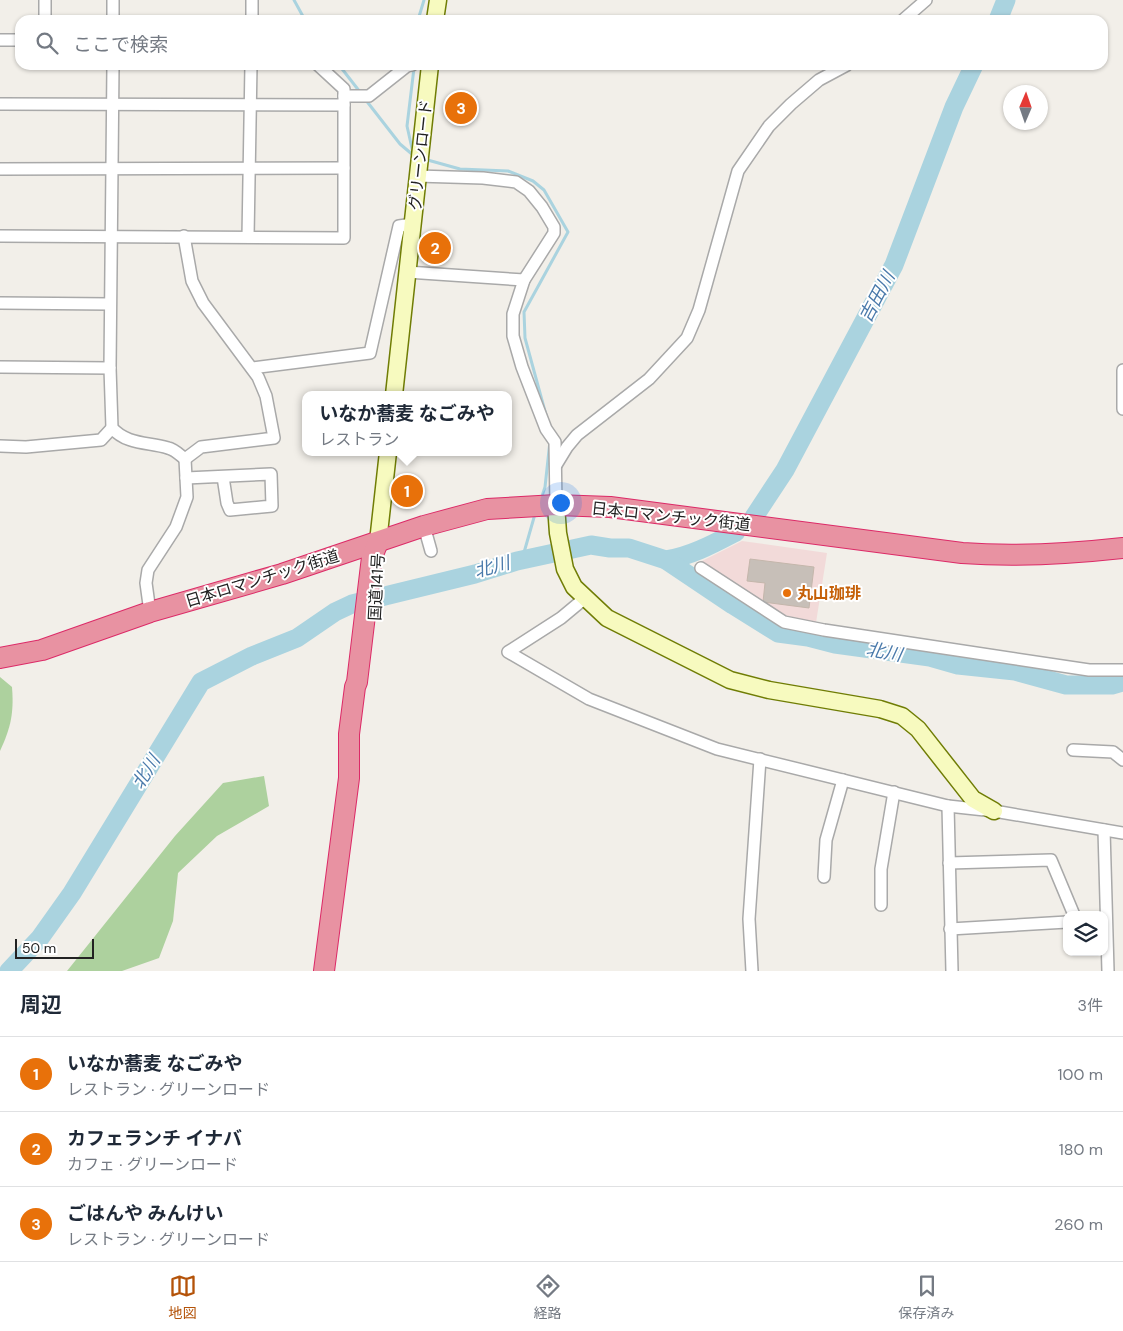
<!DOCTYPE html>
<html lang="ja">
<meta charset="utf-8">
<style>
body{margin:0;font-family:"DM Sans","Noto Sans JP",sans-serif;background:#f2f2f3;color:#1f2937}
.controls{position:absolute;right:15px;bottom:15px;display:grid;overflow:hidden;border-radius:10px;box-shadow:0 1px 4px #0004}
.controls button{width:45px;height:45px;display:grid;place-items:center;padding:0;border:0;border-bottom:1px solid #e0e1e3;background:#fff;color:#1f2937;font:25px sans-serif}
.compass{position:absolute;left:1003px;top:85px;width:45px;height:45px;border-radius:50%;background:#fff;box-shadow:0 1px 4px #0004;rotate:2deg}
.scale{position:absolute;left:15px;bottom:12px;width:79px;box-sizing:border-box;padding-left:5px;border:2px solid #222;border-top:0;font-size:14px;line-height:18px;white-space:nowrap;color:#222;-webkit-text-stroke:4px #fff;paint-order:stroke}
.you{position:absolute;left:560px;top:502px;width:18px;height:18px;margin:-12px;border:4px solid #fff;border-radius:50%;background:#1a73e8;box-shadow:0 0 0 8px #1a73e833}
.badge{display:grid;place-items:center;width:32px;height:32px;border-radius:50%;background:#b45309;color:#fff;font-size:16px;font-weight:700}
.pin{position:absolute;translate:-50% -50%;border:2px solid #fff;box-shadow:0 1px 5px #0006}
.popup{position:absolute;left:302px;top:391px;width:210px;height:65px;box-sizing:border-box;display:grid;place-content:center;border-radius:10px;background:#fff;filter:drop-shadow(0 1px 4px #0005);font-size:16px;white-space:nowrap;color:#747a83}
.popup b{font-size:19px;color:#1f2937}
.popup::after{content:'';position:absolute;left:50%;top:100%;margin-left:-10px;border:10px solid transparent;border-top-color:#fff}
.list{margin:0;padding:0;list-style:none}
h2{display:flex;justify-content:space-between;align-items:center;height:65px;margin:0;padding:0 20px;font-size:21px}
h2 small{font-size:16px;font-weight:400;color:#747a83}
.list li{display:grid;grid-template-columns:32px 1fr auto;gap:15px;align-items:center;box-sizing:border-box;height:75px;padding:0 20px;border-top:1px solid #e0e1e3}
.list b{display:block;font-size:19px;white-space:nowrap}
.list p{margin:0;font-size:16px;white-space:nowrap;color:#747a83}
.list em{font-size:16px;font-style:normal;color:#747a83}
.icon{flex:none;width:28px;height:28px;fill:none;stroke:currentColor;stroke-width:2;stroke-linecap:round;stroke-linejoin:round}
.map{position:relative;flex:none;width:1123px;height:971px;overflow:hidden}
.search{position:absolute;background:#fff;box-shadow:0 1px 4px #0004;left:15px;right:15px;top:15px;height:55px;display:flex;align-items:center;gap:12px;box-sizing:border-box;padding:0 18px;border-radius:15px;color:#747a83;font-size:19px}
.sheet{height:290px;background:#fff}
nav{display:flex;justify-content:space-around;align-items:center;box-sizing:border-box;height:70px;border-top:1px solid #e0e1e3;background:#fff;font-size:14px;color:#747a83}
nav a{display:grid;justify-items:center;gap:2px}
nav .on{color:#b45309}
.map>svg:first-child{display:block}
.commercial{fill:#f2dad9}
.forest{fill:#add19e}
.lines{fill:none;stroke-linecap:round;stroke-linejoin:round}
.stream{stroke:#aad3df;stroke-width:3}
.river{stroke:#aad3df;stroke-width:19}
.building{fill:#c7bfb8;stroke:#c4b6ab}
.street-casing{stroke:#a9a9a9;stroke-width:14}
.secondary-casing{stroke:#707d05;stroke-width:19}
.highway-casing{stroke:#dc2a67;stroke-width:22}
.street{stroke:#fff;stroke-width:11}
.secondary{stroke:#f7fabf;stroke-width:16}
.highway{stroke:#e892a2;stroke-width:20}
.food-dot{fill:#e8710a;stroke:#fff;stroke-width:2}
.labels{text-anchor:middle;stroke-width:4;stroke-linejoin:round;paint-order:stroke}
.street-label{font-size:16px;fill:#222;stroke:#fff}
.food-label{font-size:16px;font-weight:bold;fill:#c56008;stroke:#fff;text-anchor:start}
.water-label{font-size:18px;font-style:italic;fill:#4a7aab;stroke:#fff}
</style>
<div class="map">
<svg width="1123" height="971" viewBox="0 0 1123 971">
<rect width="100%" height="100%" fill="#f2efe9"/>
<polygon class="commercial" points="742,541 827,553 815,629 774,615 709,568 702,561"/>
<g class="forest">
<path d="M0,677L12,687C14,713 11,727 0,751Z"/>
<polygon points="264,776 269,806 217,836 178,873 173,921 159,958 122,971 67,971 175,836 223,783"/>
</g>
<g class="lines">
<g class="stream">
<polyline points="294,0 305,20"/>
<polyline points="418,20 424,0"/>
<polyline points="339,65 360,92"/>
<polyline points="365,99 400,144 413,155"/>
<polyline points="413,153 407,126 414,68"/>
<polyline points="424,159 460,169 508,171 533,181 544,190 568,232 524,312 525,338 546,415"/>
<polyline points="541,499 545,487 550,441"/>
<polyline points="517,561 523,556 535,514"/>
</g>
<g class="river">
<polyline points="998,20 1006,0"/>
<polyline points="754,517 785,470 894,265 954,107 974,65"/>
<path d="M666,560C691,556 713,544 736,532"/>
<polyline points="9,971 40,938 72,893 201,682 252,656 297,638 335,612 352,604 475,574 517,561 591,545 610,548 629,548 666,560 733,605 778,633 808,637 835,644 930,657 958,665 1015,671 1066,685 1112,685 1123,682"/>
</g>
</g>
<polygon class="building" points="750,559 814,567 809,608 763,602 765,583 747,581"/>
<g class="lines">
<g class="street-casing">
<g id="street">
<polyline points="113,0 113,20"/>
<polyline points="45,20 45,0"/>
<polyline points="252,20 252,0"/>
<polyline points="903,20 926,0"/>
<polyline points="0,40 20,40"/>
<path d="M113,65L110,368L112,428C127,445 149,442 168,448C174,449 180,455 185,459"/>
<polyline points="344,96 369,96 407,66 412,65"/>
<polyline points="0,104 344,105"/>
<polyline points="0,169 344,168"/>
<polyline points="417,176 483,178 516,182 529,191 542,207 554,227 554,233 524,280 513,314 513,336 522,367 546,429 555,442 556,505"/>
<polyline points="0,236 344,238 344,89 318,65"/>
<polyline points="184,236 192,281 203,303 258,377 266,396 274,438 201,447 185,459"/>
<polyline points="248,237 251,65"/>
<polyline points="407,272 524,280"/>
<polyline points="0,303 110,304"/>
<polyline points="0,367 110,368"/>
<polyline points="252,368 370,353 399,226 413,224"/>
<polyline points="1123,370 1123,409"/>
<polyline points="0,446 26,447 101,440 112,428"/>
<polyline points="556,465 567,447 577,435 649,379 687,338 699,310 738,171 769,126 791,104 819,80 847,65"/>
<polyline points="186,478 271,474 272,506 230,510 227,503 223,477"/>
<polyline points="424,526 431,551"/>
<polyline points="701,568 784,622 824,630 1089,670 1123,670"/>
<polyline points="585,598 561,618 508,652 589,699 717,749 948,806 994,811 1123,833"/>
<polyline points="150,612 146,583 148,570 176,527 187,497 185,459"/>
<polyline points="1073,750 1113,752 1123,760"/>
<polyline points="948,806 952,971"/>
<polyline points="1104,830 1108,971"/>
<polyline points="949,863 1051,860 1074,915"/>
<polyline points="824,877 826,840 843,780"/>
<polyline points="881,905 881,869 894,792"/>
<polyline points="950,929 1067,922"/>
<polyline points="752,971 749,919 760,759"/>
</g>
</g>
<g class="secondary-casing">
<g id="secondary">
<polyline points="435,20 438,0"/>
<polyline points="394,395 430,65"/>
<polyline points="556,505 558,533 565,569 574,587 607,618 730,680 769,690 880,709 902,716 918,729 973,799 994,811"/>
<polyline points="378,542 388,452"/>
</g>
</g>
<g class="highway-casing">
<g id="highway">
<path d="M0,658L42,650L150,612L282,574L424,526L487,509L556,505L610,507L962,553C1016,557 1069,554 1123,548"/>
<polyline points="324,971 349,778 349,734 355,687 357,682 372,557 378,542"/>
</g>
</g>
<use href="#street" class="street"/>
<use href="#secondary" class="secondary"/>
<use href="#highway" class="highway"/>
</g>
<circle class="food-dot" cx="787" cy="593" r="5"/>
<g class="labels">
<g class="street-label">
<text transform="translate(420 155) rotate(-84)" y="6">グリーンロード</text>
<text transform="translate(671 516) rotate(6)" y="6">日本ロマンチック街道</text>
<text transform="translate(262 578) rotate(-17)" y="6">日本ロマンチック街道</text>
<text transform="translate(376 587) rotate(-87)" y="6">国道141号</text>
</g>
<g class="food-label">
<text x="797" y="599">丸山珈琲</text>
</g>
<g class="water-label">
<text transform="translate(877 297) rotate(-62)" y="6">吉田川</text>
<text transform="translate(492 567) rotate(-15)" y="6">北川</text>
<text transform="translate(884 652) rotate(10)" y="6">北川</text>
<text transform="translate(146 772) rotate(-58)" y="6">北川</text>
</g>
</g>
</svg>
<div class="controls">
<button><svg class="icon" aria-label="layers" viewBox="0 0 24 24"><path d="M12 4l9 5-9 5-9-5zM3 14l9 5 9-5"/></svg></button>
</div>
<svg class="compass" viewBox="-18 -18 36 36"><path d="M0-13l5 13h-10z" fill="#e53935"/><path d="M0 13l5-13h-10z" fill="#747a83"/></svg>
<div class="scale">50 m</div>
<div class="you"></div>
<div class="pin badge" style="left:407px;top:491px;background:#e8710a">1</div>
<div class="popup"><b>いなか蕎麦 なごみや</b>レストラン</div>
<div class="pin badge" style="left:435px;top:248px;background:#e8710a">2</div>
<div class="pin badge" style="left:461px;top:108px;background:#e8710a">3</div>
<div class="search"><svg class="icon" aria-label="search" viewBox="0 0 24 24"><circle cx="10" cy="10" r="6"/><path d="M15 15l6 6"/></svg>ここで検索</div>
</div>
<section class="sheet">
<h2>周辺<small>3件</small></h2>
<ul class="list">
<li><span class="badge" style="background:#e8710a">1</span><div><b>いなか蕎麦 なごみや</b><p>レストラン · グリーンロード</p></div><em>100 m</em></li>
<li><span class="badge" style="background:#e8710a">2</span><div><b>カフェランチ イナバ</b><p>カフェ · グリーンロード</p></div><em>180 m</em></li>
<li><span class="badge" style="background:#e8710a">3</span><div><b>ごはんや みんけい</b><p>レストラン · グリーンロード</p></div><em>260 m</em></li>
</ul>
</section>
<nav>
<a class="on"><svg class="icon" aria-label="map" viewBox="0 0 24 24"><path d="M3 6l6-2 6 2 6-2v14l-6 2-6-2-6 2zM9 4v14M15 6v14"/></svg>地図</a>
<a><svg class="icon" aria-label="directions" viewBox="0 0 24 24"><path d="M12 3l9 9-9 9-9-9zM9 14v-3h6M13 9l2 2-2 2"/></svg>経路</a>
<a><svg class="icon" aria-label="saved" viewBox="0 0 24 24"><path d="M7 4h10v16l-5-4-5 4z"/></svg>保存済み</a>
</nav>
